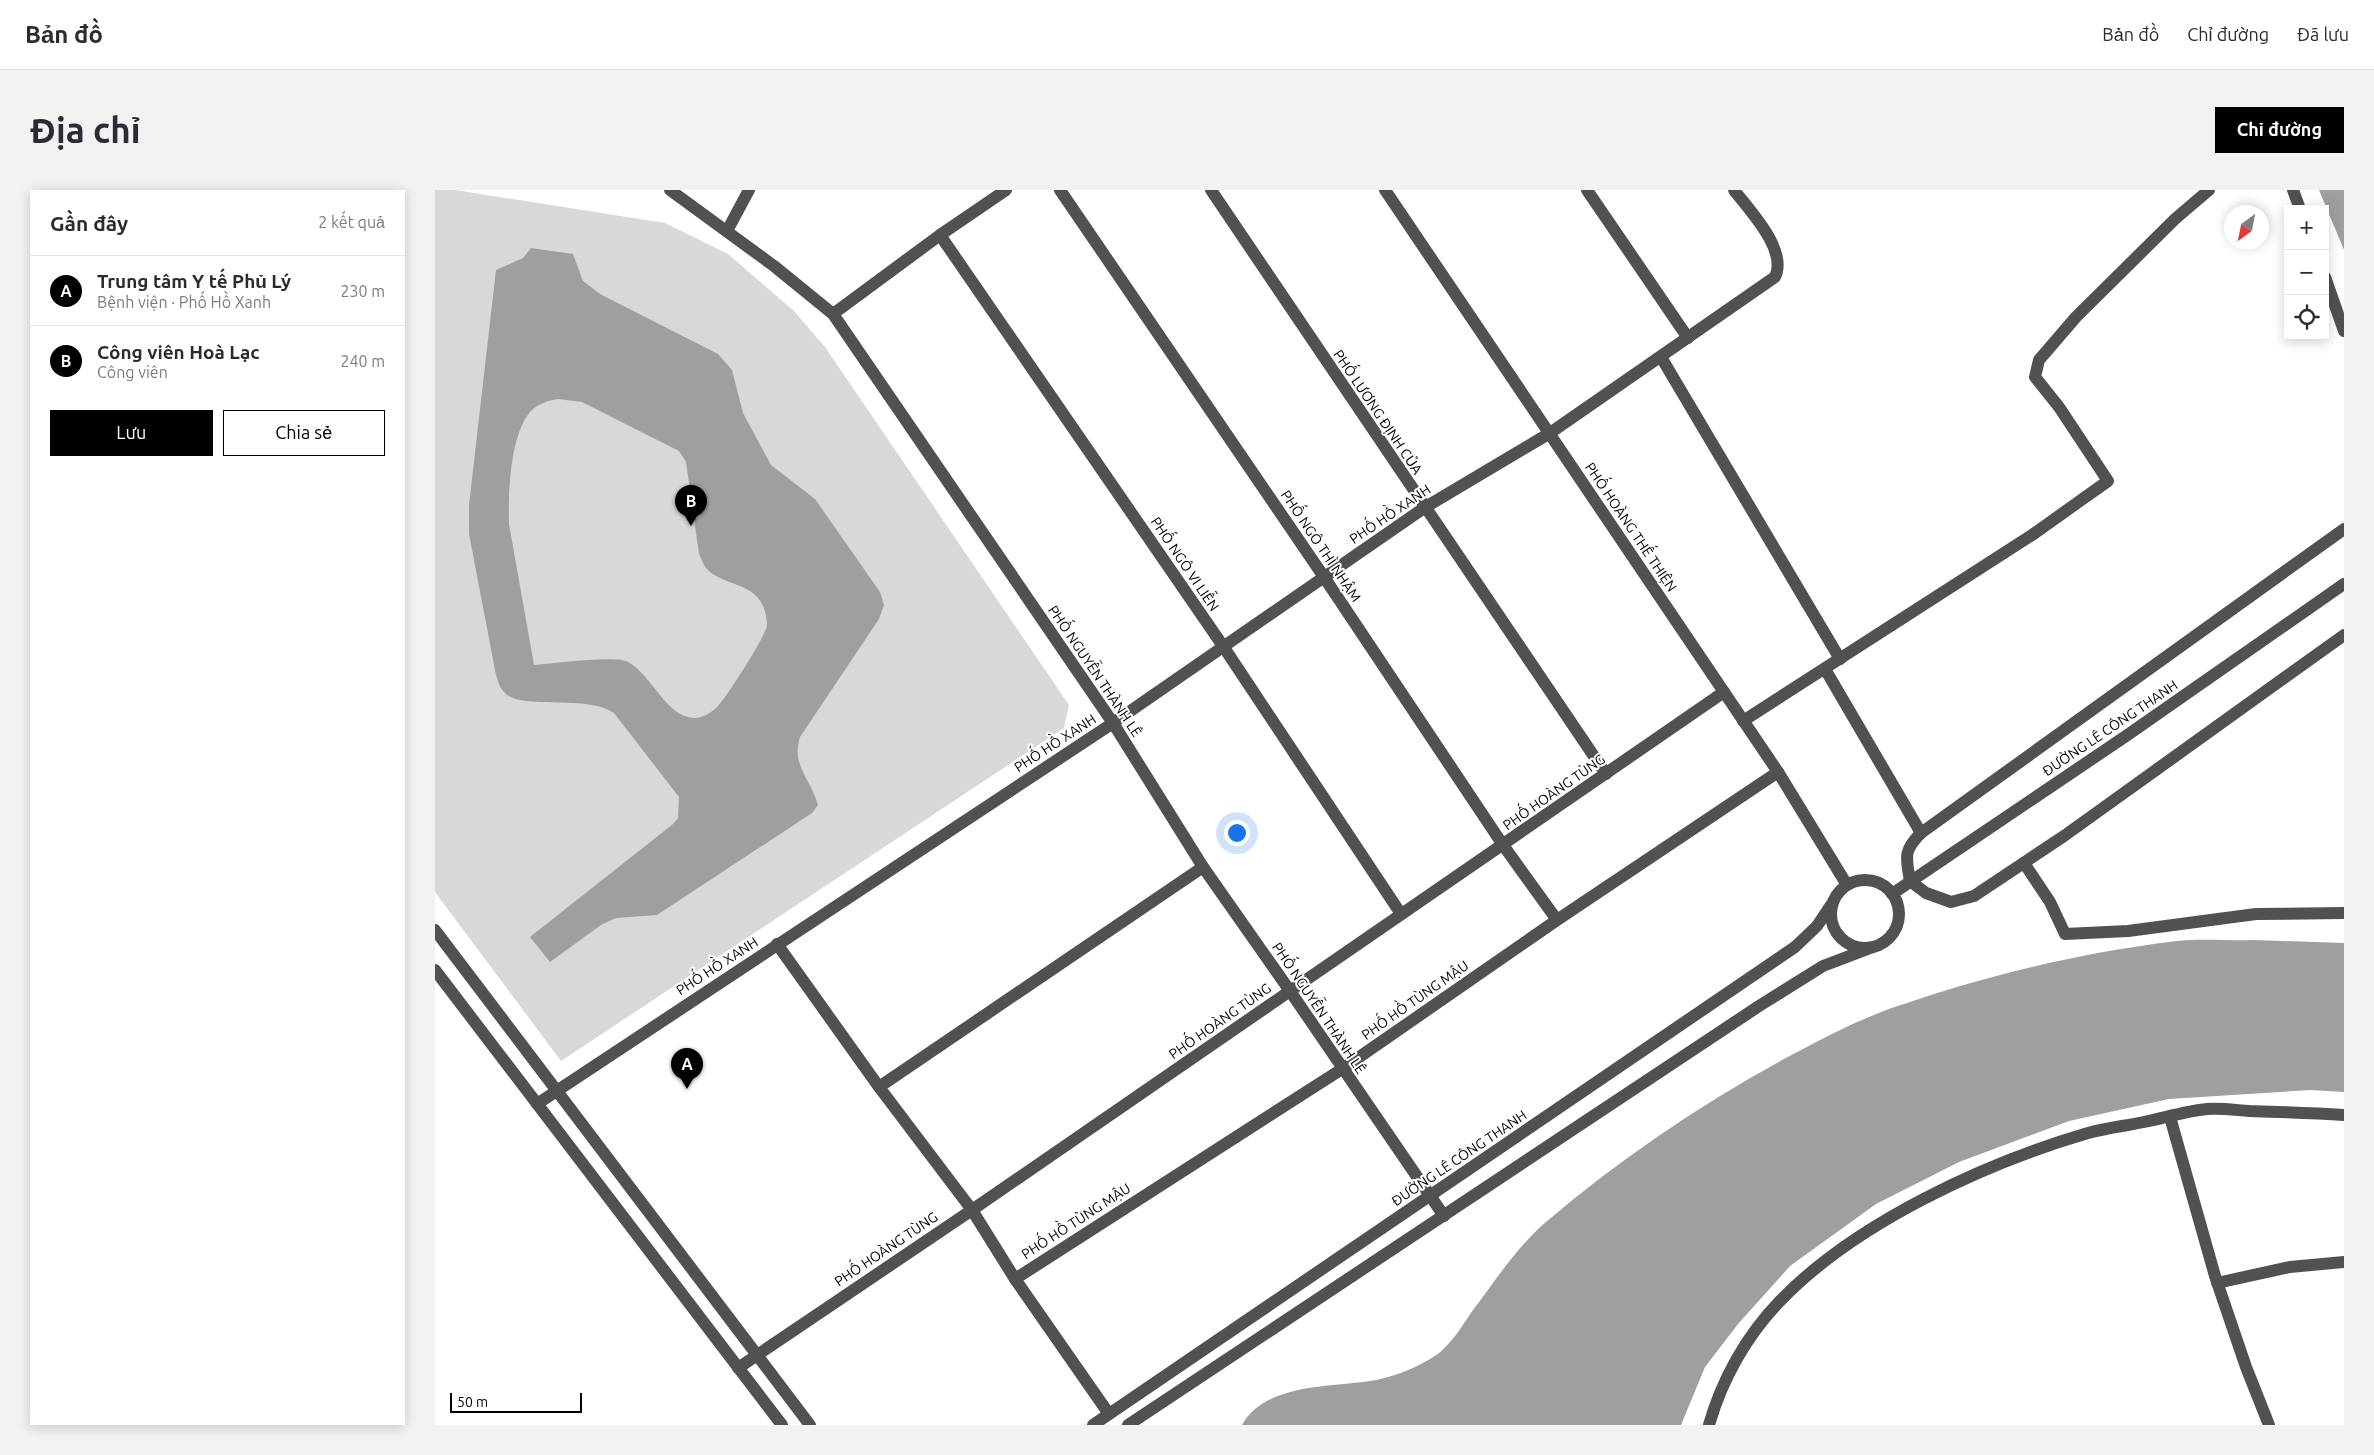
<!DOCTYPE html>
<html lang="vi">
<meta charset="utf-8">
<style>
body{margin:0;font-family:Ubuntu,sans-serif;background:#f2f2f3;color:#2b2b33}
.controls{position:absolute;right:15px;top:15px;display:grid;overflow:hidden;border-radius:0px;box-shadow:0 2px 12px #0003}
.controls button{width:45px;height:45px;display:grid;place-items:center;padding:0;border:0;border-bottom:1px solid #e1e1e2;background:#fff;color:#2b2b33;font:25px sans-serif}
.compass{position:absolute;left:1789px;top:15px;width:45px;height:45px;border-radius:50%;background:#fff;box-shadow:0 2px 12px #0003;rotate:213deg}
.scale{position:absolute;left:15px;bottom:12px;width:132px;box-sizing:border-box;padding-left:5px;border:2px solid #000;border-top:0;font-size:14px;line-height:18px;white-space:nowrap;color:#000;-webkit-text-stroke:4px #fff;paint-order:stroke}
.you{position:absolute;left:801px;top:642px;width:18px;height:18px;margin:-12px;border:4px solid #fff;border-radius:50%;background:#1a73e8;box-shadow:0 0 0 8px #1a73e833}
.badge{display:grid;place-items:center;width:32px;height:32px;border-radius:50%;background:#000;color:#fff;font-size:16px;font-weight:700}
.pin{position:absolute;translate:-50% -41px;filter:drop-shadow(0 1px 2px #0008)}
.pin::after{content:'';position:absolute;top:26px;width:18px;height:15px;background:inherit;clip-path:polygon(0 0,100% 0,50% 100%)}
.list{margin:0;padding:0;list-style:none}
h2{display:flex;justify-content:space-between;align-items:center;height:65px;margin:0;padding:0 20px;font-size:21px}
h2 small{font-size:16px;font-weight:400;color:#7c7c81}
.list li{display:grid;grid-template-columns:32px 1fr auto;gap:15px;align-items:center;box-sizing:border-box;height:70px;padding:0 20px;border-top:1px solid #e1e1e2}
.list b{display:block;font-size:19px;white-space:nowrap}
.list p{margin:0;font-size:16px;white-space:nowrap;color:#7c7c81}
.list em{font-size:16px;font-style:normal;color:#7c7c81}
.actions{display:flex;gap:10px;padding:15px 20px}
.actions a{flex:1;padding:11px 0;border:1px solid #000;border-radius:0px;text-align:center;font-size:18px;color:#000}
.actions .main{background:#000;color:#fff}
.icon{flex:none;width:28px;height:28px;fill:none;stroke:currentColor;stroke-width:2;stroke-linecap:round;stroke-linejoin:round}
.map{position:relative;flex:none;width:1909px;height:1235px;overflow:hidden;border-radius:0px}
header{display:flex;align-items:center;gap:30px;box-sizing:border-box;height:70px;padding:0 25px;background:#fff;border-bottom:1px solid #e1e1e2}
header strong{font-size:24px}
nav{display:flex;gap:28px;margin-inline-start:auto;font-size:18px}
.intro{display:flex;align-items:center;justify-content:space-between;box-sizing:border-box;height:120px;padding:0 30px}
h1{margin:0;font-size:35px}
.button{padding:12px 22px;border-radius:0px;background:#000;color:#fff;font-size:18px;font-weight:700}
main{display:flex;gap:30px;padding:0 30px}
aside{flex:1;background:#fff;border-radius:0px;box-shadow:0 2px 12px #0003}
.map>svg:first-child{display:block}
.green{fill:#d8d8d8}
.water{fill:#9f9f9f;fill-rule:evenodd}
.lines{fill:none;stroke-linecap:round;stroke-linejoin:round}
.minor{stroke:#515151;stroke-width:12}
.labels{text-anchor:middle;stroke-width:4;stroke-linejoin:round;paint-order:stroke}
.street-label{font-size:14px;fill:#000;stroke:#fff}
</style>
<header>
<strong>Bản đồ</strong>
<nav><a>Bản đồ</a><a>Chỉ đường</a><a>Đã lưu</a></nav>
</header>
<div class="intro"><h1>Địa chỉ</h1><a class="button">Chỉ đường</a></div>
<main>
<aside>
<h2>Gần đây<small>2 kết quả</small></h2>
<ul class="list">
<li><span class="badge">A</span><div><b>Trung tâm Y tế Phủ Lý</b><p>Bệnh viện · Phố Hồ Xanh</p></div><em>230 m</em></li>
<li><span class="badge">B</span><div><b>Công viên Hoà Lạc</b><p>Công viên</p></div><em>240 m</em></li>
</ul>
<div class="actions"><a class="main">Lưu</a><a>Chia sẻ</a></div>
</aside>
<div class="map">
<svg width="1909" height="1235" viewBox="0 0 1909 1235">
<rect width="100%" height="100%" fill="#fff"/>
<polygon class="green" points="0,0 20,0 230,33 293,64 359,121 390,157 634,515 629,538 126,871 0,702"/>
<g class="water">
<polygon points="1884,0 1909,0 1909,60"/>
<path d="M96,58L138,64L148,91L165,104L283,164L297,180L308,223L336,275L380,309L445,402L449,415L444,429L365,547C356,576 376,589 383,615L377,623L222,725L181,728L166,735L115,772L95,747L238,634L243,628L244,607L179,523C151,504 90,520 71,504C64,498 62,489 60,480L34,344V315L61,80L88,68ZM123,209L147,212L244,261L251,272L264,364C266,368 268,374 271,378C288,397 321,391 330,421C331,425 332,432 332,436C330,447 291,508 282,517C276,523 268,528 259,528C231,527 217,485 193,472C180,465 117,474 99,475L74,334C73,303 75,246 95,222C103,213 113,211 123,209Z"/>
<path d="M1818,750L1909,753V902L1875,900L1734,909L1634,931L1524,972L1441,1014L1355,1076L1303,1134L1270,1177L1246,1235H807C829,1194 895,1197 935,1191C956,1188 976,1180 995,1169C1017,1157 1029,1131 1044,1112C1064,1085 1085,1054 1111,1032C1190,965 1276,907 1368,859C1400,842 1434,825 1469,814C1556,784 1650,762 1742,751C1766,748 1793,751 1818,750Z"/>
</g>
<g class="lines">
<g class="minor">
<polyline points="235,0 339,76 398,124 678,533 768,677 855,801 1009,1026"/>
<polyline points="625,0 889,387 1068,655 1122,730"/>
<polyline points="776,0 1171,584"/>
<polyline points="950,0 1343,582 1412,695"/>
<polyline points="1152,0 1253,148"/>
<polyline points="1858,0 1865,19"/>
<polyline points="292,41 314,0"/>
<polyline points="505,45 788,456 966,724"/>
<polyline points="1890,87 1909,141"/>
<polyline points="398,124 505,45 571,0"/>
<polyline points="1226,167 1405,469"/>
<path d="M1909,339L1486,643C1468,661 1471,667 1475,691L1491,703L1516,712L1539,706L1629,646L1909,445"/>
<polyline points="1390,479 1486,643"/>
<polyline points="1308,531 1597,345 1673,291 1624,217 1600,187 1604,170 1641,127 1740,29 1774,0"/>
<polyline points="1589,673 1615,712 1630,744 1693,741 1821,724 1909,723"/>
<circle cx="1430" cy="724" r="34"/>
<polyline points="1457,704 1691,546 1909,394"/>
<polyline points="0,740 375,1235"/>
<polyline points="342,754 444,897 537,1020 580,1089 674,1224"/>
<polyline points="0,780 347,1235"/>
<polyline points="444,897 768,677"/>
<path d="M102,914L678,533L989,318L1115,243L1340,87C1353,60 1315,21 1299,0"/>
<polyline points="1735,927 1780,1086 1811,1177 1834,1235"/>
<polyline points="580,1089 907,879 1122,730 1343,582"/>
<polyline points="1782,1093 1855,1077 1909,1072"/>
<polyline points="303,1178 537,1020 1289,502"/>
<polyline points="658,1235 1360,757 1382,736 1396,715"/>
<polyline points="693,1235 1324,816 1388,776 1438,757"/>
<path d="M1274,1235C1287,1189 1312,1145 1345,1111C1420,1033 1550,973 1653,943C1671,938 1690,936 1709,932C1729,928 1751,921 1772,919C1786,918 1800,920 1814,921C1846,922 1877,923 1909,925"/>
</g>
</g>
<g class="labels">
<g class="street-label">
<text transform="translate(943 222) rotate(56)" y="5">PHỐ LƯƠNG ĐỊNH CỦA</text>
<text transform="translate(955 324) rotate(-34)" y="5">PHỐ HỒ XANH</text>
<text transform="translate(1196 337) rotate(56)" y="5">PHỐ HOÀNG THẾ THIỆN</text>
<text transform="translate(886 356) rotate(56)" y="5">PHỐ NGÔ THÌ NHẬM</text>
<text transform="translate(750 374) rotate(56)" y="5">PHỐ NGÔ VI LIỄN</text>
<text transform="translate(660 481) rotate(56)" y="5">PHỐ NGUYỄN THÀNH LÊ</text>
<text transform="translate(1675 538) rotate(-34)" y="5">ĐƯỜNG LÊ CÔNG THANH</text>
<text transform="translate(620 553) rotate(-33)" y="5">PHỐ HỒ XANH</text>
<text transform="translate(1119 602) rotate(-35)" y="5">PHỐ HOÀNG TÙNG</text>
<text transform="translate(282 776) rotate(-33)" y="5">PHỐ HỒ XANH</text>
<text transform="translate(980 810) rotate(-35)" y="5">PHỐ HỒ TÙNG MẬU</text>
<text transform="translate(884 818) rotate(56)" y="5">PHỐ NGUYỄN THÀNH LÊ</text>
<text transform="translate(785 831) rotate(-35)" y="5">PHỐ HOÀNG TÙNG</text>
<text transform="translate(1024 968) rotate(-34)" y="5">ĐƯỜNG LÊ CÔNG THANH</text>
<text transform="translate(641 1031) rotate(-33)" y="5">PHỐ HỒ TÙNG MẬU</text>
<text transform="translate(451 1059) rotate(-34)" y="5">PHỐ HOÀNG TÙNG</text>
</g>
</g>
</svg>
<div class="controls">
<button>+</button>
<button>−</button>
<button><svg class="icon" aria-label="locate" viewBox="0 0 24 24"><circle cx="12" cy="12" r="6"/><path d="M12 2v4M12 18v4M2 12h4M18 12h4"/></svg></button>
</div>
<svg class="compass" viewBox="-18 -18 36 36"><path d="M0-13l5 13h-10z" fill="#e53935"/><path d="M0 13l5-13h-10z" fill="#7c7c81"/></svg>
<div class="scale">50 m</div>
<div class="you"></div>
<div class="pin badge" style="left:252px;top:899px">A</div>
<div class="pin badge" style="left:256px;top:336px">B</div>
</div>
</main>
